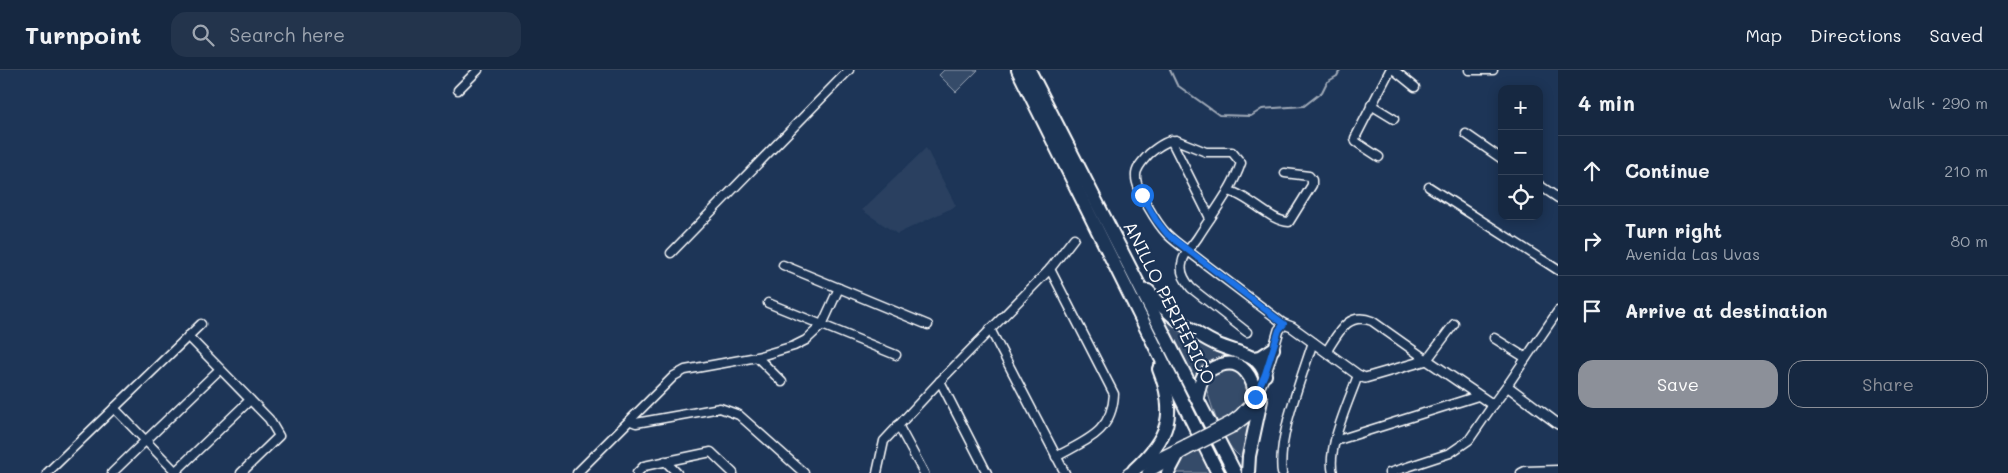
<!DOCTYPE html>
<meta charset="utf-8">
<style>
body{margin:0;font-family:Mali,sans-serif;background:#23344c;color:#f1f3f6}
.controls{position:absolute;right:15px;top:15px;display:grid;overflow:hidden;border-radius:10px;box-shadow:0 2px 12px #0003}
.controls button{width:45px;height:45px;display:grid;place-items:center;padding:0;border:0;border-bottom:1px solid #35445a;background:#162841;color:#f1f3f6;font:25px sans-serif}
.stop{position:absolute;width:15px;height:15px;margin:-11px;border:4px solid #1a73e8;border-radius:50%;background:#fff}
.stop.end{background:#1a73e8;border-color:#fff;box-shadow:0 1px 5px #0008}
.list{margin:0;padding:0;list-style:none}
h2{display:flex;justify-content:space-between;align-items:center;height:65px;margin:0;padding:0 20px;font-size:21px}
h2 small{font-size:16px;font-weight:400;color:#9ea6b1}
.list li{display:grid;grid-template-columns:32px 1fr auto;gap:15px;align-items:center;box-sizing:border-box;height:70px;padding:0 20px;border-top:1px solid #35445a}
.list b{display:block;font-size:19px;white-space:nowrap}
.list p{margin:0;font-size:16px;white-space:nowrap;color:#9ea6b1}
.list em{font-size:16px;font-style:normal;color:#9ea6b1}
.actions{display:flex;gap:10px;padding:15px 20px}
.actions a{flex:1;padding:11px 0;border:1px solid #8c9099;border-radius:15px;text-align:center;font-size:18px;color:#8c9099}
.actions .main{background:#8c9099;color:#fff}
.icon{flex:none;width:28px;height:28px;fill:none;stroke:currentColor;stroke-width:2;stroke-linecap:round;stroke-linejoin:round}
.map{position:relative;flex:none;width:1558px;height:403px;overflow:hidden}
header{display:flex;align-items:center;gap:30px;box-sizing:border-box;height:70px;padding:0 25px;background:#162841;border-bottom:1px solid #35445a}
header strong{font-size:24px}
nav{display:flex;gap:28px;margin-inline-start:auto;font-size:18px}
.search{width:350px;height:45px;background:#23344c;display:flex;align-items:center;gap:12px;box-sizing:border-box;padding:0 18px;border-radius:15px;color:#9ea6b1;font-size:19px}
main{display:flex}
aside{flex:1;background:#162841}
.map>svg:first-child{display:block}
.built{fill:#2a4161}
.green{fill:#364b69;stroke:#9aa5b4}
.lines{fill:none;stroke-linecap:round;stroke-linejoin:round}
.stream{stroke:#a0aab8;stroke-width:2}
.minor-casing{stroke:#fff;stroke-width:11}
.tertiary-casing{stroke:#fff;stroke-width:12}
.trunk-casing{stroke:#fff;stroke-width:16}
.minor{stroke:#1d3557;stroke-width:8}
.tertiary{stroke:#1d3557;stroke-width:9}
.trunk{stroke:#1d3557;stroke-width:12}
.tertiary-bridge-casing{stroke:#fff;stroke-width:12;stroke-linecap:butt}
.tertiary-bridge{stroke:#1d3557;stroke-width:9}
.route{stroke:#1a73e8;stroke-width:6}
.labels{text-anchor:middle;stroke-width:4.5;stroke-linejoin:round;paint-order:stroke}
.street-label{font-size:18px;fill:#fff;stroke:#1d3557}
</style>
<header>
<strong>Turnpoint</strong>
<div class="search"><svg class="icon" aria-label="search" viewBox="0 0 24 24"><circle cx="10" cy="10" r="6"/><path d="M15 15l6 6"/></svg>Search here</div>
<nav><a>Map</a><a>Directions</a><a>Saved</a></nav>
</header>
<main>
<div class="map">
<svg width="1558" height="403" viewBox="0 0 1558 403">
<rect width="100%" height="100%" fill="#1d3557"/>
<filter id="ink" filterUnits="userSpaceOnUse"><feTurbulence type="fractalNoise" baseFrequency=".02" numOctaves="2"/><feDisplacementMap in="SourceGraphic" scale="10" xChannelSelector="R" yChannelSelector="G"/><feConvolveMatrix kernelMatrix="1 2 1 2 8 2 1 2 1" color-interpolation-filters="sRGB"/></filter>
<g filter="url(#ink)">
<polygon class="built" points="926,78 956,136 897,164 862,140"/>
<g class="green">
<polygon points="944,0 978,0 956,22 939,5"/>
<path d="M1161,236L1183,254L1253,288L1265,305L1248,391C1223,382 1213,338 1205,315L1191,316C1187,292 1178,268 1158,252Z"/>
<polygon points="1197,376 1212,403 1147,403"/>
</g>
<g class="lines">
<polyline class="stream" points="1170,0 1177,15 1219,45 1251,46 1262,39 1304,36 1322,22 1327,12 1337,6 1340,0"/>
<g class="minor-casing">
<g id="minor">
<polyline points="1394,0 1415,17"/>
<polyline points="1469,0 1493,0"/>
<polyline points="458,20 478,0"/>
<polyline points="1371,35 1394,49"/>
<polyline points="1466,64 1502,89"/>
<polyline points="1171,70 1210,148"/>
<polyline points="1379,87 1356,72 1355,68 1390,0"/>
<polyline points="1539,115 1558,128"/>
<polyline points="1429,117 1558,200"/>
<path d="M1228,121C1249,125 1269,151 1289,152L1312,115V110L1309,106L1285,103"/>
<polyline points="671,183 849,0"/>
<polyline points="783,195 928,255"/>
<path d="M1050,199L1114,324C1112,363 1086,370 1056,387"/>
<polyline points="768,233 896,285"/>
<polyline points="990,259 1065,403"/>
<path d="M1247,262L1191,218C1186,212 1180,202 1182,194C1183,184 1193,175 1198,167C1213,143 1232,120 1241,93L1232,82H1206L1176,70C1166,70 1156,78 1149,84C1144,90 1135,98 1136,107C1136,120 1158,155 1167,164C1173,170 1181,176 1188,181L1284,254"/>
<polyline points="188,266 269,349 279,366 241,403"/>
<polyline points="1494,268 1526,288"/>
<path d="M1326,282C1338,264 1347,241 1372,251L1427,290L1454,254"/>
<polyline points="757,287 782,312"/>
<polyline points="940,311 987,403"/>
<polyline points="1507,316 1558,241"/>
<polyline points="114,338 177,403"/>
<polyline points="631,351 636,353 720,338 739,345 804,403"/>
<polyline points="898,355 924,403"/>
<polyline points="1335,371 1478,326"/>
<polyline points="665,391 677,403"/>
<polyline points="47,403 201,254"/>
<polyline points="112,403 220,299"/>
<polyline points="174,403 250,330"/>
<polyline points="577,403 674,306 685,300 757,287 794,276 806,270 822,255 839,218"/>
<polyline points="637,403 644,396 711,382 733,403"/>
<polyline points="877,403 884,371 940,311 1050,199 1074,168"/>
<path d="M1282,403C1277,368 1302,307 1313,272"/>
<path d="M1333,403C1326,379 1350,329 1358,305"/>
<polyline points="1389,403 1450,383 1469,370 1493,335"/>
<polyline points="1521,403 1525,401 1558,400"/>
</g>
</g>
<g class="tertiary-casing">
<g id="tertiary">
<path d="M1231,351C1262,330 1269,294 1279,260L1284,254L1292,257L1358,305L1365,308L1427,290L1493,335L1507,316L1558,354"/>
<polyline points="1234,357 1252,343 1258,334"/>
<polyline points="1128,403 1186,374"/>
<polyline points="1147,403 1188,380"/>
</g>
</g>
<g class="trunk-casing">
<g id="trunk">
<polyline points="1018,0 1218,403"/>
<polyline points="1029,0 1235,403"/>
<path d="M1148,221C1167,243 1191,262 1218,275C1230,280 1244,283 1254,289C1260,293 1263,298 1265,305"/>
<polyline points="1253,288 1261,287 1273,279"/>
<path d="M1197,327C1199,320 1200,311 1204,305C1208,300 1215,297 1221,295C1242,288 1254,308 1255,327"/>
<path d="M1134,400C1169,368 1177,344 1159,299"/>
<polyline points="1168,403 1177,386"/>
<polyline points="1248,403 1249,386 1261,330"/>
</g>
</g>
<use href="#minor" class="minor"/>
<use href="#tertiary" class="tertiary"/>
<use href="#trunk" class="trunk"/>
<g class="tertiary-bridge-casing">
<g id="tertiary-bridge">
<polyline points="1186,374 1231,351"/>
<polyline points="1188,380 1234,357"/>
</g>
</g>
<use href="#tertiary-bridge" class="tertiary-bridge"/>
</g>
</g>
<g class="lines" filter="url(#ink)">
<polyline class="route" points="1142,125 1156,150 1167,164 1284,254 1279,260 1265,304 1255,327"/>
</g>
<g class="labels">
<g class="street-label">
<text transform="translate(1169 233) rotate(63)" y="6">ANILLO PERIFÉRICO</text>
</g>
</g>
</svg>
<div class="controls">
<button>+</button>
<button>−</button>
<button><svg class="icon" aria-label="locate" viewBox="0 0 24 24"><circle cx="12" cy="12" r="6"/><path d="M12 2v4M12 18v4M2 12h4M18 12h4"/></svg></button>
</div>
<div class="stop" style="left:1142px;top:125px"></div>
<div class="stop end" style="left:1255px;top:327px"></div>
</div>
<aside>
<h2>4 min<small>Walk · 290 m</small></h2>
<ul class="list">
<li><svg class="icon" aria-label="ahead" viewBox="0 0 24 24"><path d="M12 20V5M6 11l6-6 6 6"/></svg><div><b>Continue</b></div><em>210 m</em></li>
<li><svg class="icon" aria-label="right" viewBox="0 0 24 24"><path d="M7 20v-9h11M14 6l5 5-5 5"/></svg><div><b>Turn right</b><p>Avenida Las Uvas</p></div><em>80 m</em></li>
<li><svg class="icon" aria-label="arrive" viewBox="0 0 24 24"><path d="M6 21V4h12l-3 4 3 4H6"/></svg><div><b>Arrive at destination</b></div></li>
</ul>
<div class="actions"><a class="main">Save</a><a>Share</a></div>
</aside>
</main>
